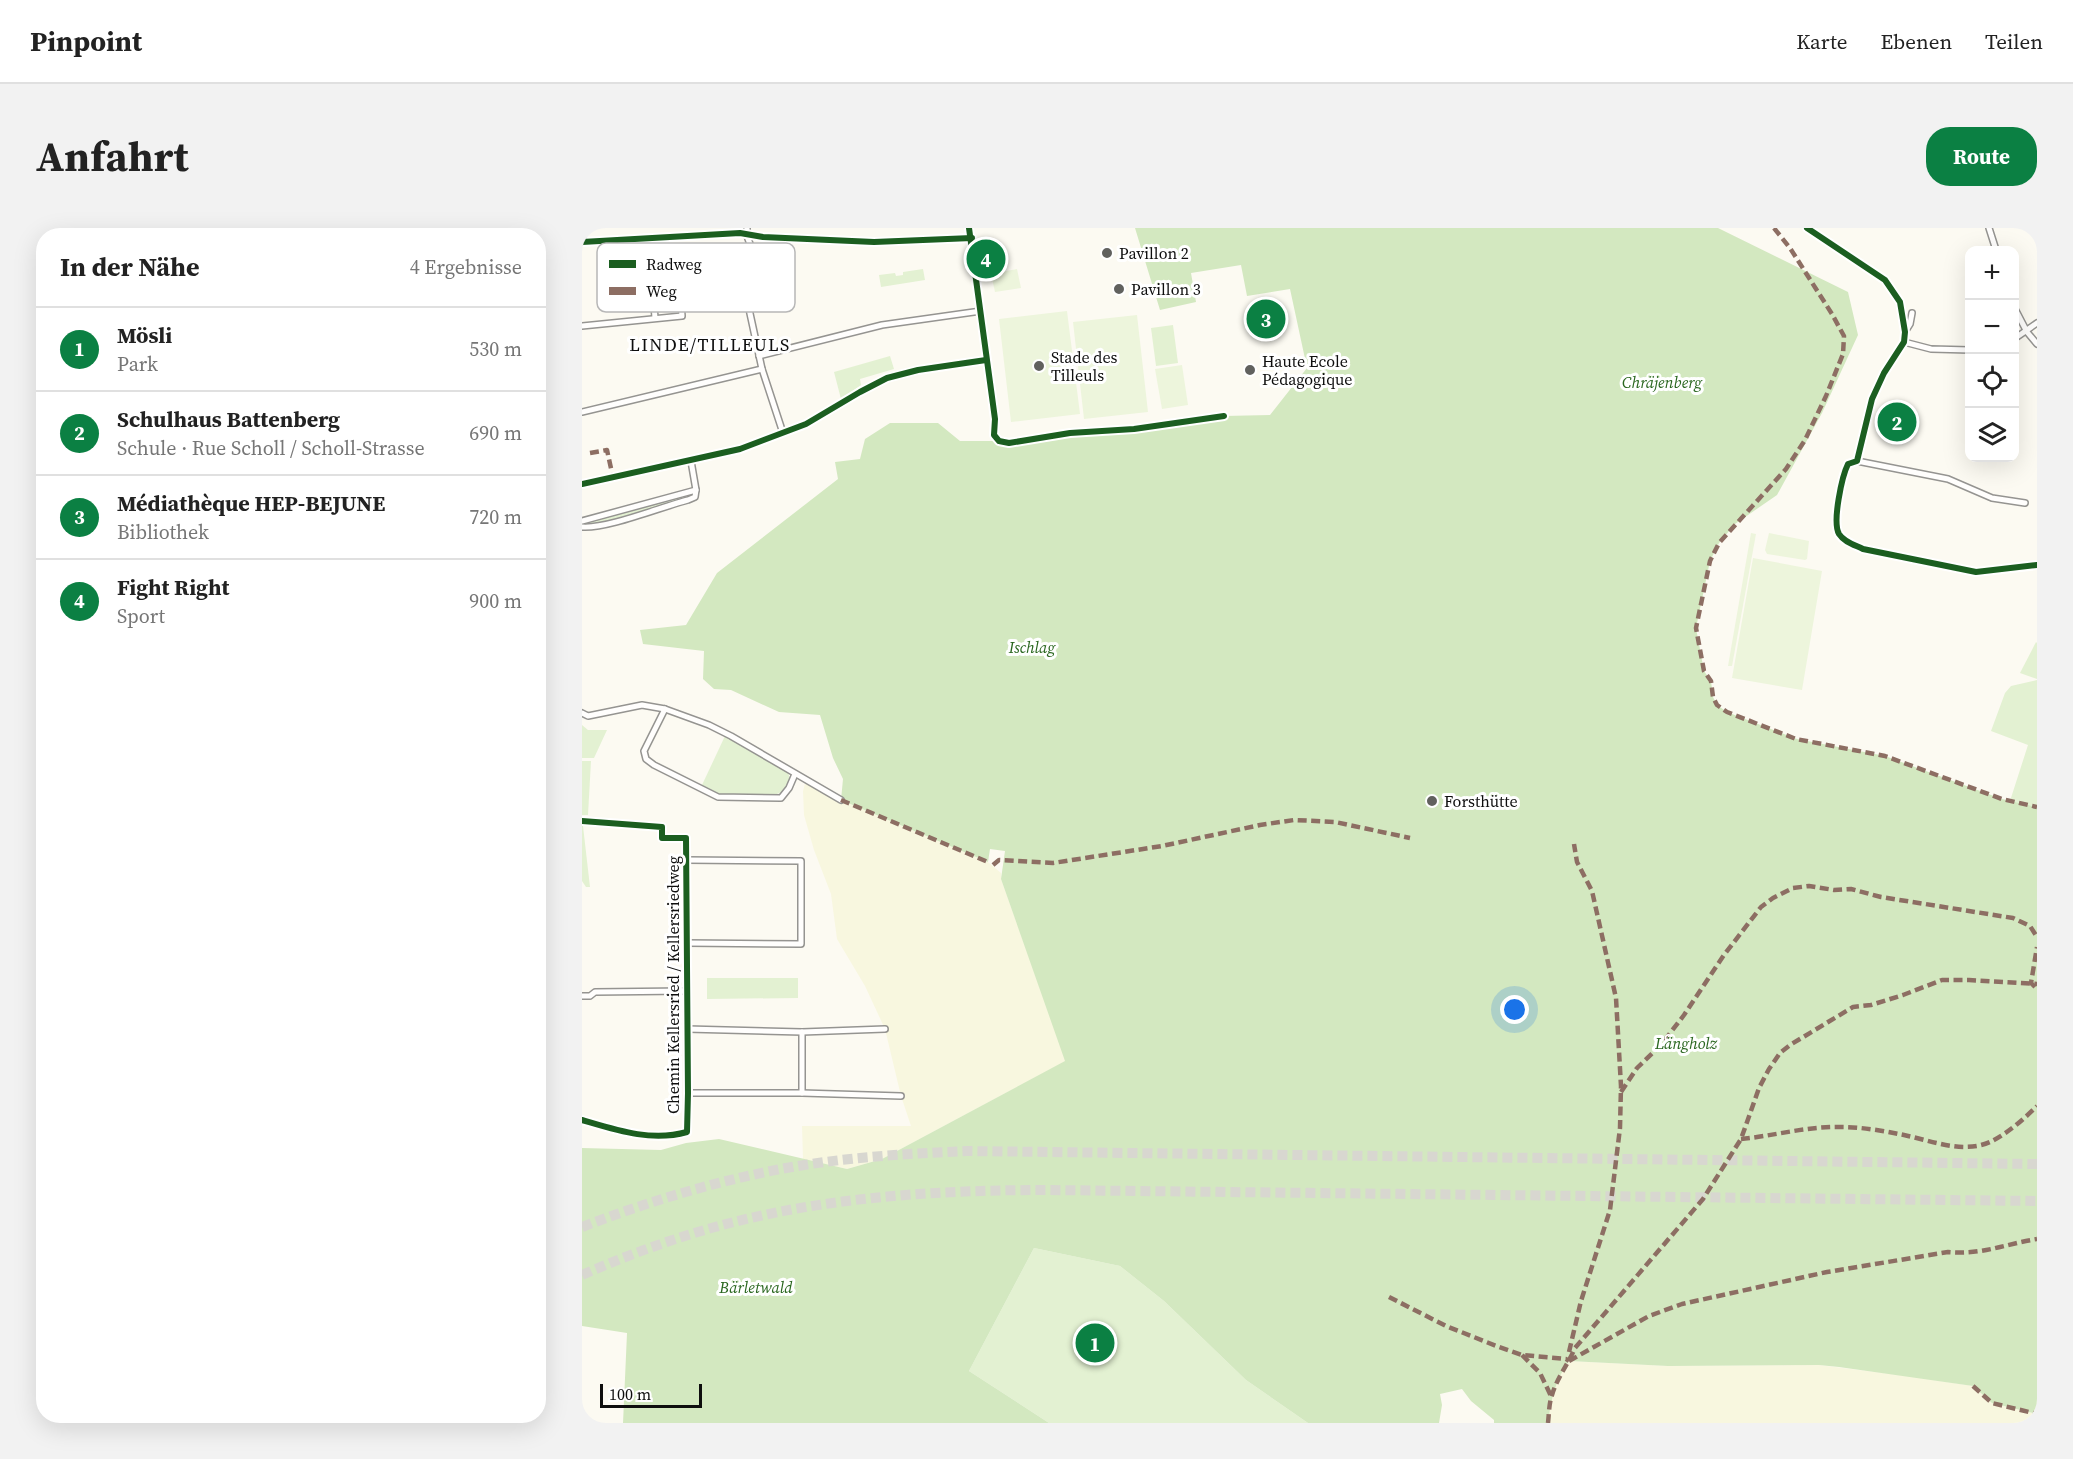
<!DOCTYPE html>
<html lang="de">
<meta charset="utf-8">
<style>
body{margin:0;font-family:"Source Serif 4",serif;background:#f2f2f2;color:#222}
.controls{position:absolute;right:18px;top:18px;display:grid;overflow:hidden;border-radius:12px;box-shadow:0 6px 24px #0002}
.controls button{width:54px;height:54px;display:grid;place-items:center;padding:0;border:0;border-bottom:2px solid #e0e0e0;background:#fff;color:#222;font:30px sans-serif}
.scale{position:absolute;left:18px;bottom:15px;width:102px;box-sizing:border-box;padding-left:6px;border:3px solid #0e0e0e;border-top:0;font-size:16px;line-height:21px;white-space:nowrap;color:#0e0e0e;-webkit-text-stroke:4px #fff;paint-order:stroke}
.you{position:absolute;left:933px;top:782px;width:21px;height:21px;margin:-15px;border:4px solid #fff;border-radius:50%;background:#1a73e8;box-shadow:0 0 0 9px #1a73e833}
.badge{display:grid;place-items:center;width:39px;height:39px;border-radius:50%;background:#0b8043;color:#fff;font-size:20px;font-weight:700}
.pin{position:absolute;translate:-50% -50%;border:3px solid #fff;box-shadow:0 2px 6px #0006}
.list{margin:0;padding:0;list-style:none}
h2{display:flex;justify-content:space-between;align-items:center;height:78px;margin:0;padding:0 24px;font-size:26px}
h2 small{font-size:20px;font-weight:400;color:#767676}
.list li{display:grid;grid-template-columns:39px 1fr auto;gap:18px;align-items:center;box-sizing:border-box;height:84px;padding:0 24px;border-top:2px solid #e0e0e0}
.list b{display:block;font-size:22px;white-space:nowrap}
.list p{margin:0;font-size:20px;white-space:nowrap;color:#767676}
.list em{font-size:20px;font-style:normal;color:#767676}
.icon{flex:none;width:33px;height:33px;fill:none;stroke:currentColor;stroke-width:2;stroke-linecap:round;stroke-linejoin:round}
.map{position:relative;flex:none;width:1455px;height:1195px;overflow:hidden;border-radius:24px}
header{display:flex;align-items:center;gap:36px;box-sizing:border-box;height:84px;padding:0 30px;background:#fff;border-bottom:2px solid #e0e0e0}
header strong{font-size:28px}
nav{display:flex;gap:33px;margin-inline-start:auto;font-size:21px}
.intro{display:flex;align-items:center;justify-content:space-between;box-sizing:border-box;height:144px;padding:0 36px}
h1{margin:0;font-size:42px}
.button{padding:15px 27px;border-radius:24px;background:#0b8043;color:#fff;font-size:21px;font-weight:700}
main{display:flex;gap:36px;padding:0 36px}
aside{flex:1;background:#fff;border-radius:24px;box-shadow:0 6px 24px #0002}
.map>svg:first-child{display:block}
.farmland{fill:#f8f7df}
.green{fill:#e3f1d2}
.forest{fill:#d3e8c0}
.pitch{fill:#edf5dc}
.lines{fill:none;stroke-linecap:round;stroke-linejoin:round}
.motorway-tunnel{stroke:#d8d7d0;stroke-width:10;stroke-dasharray:10 5;stroke-linecap:butt}
.minor-casing{stroke:#959491;stroke-width:8}
.minor{stroke:#fffefd;stroke-width:5}
.quiet{stroke:#8d6e63;stroke-width:4.5;stroke-dasharray:9 4.5;stroke-linecap:butt}
.cycleway-casing{stroke:#fff;stroke-width:10}
.cycleway{stroke:#1b5e20;stroke-width:6}
.poi-dot{fill:#61615e;stroke:#fff;stroke-width:2}
.labels{text-anchor:middle;stroke-width:6;stroke-linejoin:round;paint-order:stroke}
.poi-label{font-size:16px;fill:#0e0e0e;stroke:#fff;text-anchor:start}
.park-label{font-size:16px;font-style:italic;fill:#29661e;stroke:#fff}
.street-label{font-size:16px;fill:#0e0e0e;stroke:#fff}
.neighbourhood-label{font-size:18px;letter-spacing:1.5px;fill:#0e0e0e;stroke:#fff}
.key{fill:#fff;stroke:#b7b7b7;stroke-width:1.5}
.key-label{font-size:16px;fill:#0e0e0e}
</style>
<header>
<strong>Pinpoint</strong>
<nav><a>Karte</a><a>Ebenen</a><a>Teilen</a></nav>
</header>
<div class="intro"><h1>Anfahrt</h1><a class="button">Route</a></div>
<main>
<aside>
<h2>In der Nähe<small>4 Ergebnisse</small></h2>
<ul class="list">
<li><span class="badge">1</span><div><b>Mösli</b><p>Park</p></div><em>530 m</em></li>
<li><span class="badge">2</span><div><b>Schulhaus Battenberg</b><p>Schule · Rue Scholl / Scholl-Strasse</p></div><em>690 m</em></li>
<li><span class="badge">3</span><div><b>Médiathèque HEP-BEJUNE</b><p>Bibliothek</p></div><em>720 m</em></li>
<li><span class="badge">4</span><div><b>Fight Right</b><p>Sport</p></div><em>900 m</em></li>
</ul>
</aside>
<div class="map">
<svg width="1455" height="1195" viewBox="0 0 1455 1195">
<rect width="100%" height="100%" fill="#fcfaf2"/>
<g class="farmland">
<polygon points="224,552 259,572 406,634 419,645 419,651 484,833 300,931 265,941 221,931 220,898 329,898 319,868 303,801 283,758 255,711 249,666 232,622 222,587 221,563"/>
<polygon points="987,1133 1086,1138 1237,1137 1325,1148 1391,1158 1410,1175 1455,1186 1455,1195 966,1195 969,1168 979,1143"/>
</g>
<g class="green">
<polygon points="341,41 343,52 299,59 297,47 313,45 314,48 321,47 321,44"/>
<polygon points="591,97 596,135 574,138 569,100"/>
<polygon points="308,128 312,141 278,151 279,157 259,171 252,144"/>
<path d="M111,265V268L105,270C77,278 27,298 0,296Z"/>
<polygon points="1454,414 1455,415 1455,451 1438,445"/>
<polygon points="1455,452 1455,579 1428,573 1446,517 1409,503 1423,465 1429,458"/>
<polygon points="0,497 6,502 25,502 12,530 0,530"/>
<polygon points="143,508 206,544 208,551 200,564 192,567 147,567 137,566 120,557"/>
<polygon points="0,533 9,533 6,587 0,587"/>
<polygon points="0,598 1,598 8,659 4,659 0,653"/>
<polygon points="125,750 216,750 216,770 125,771"/>
<polygon points="452,1020 538,1038 582,1073 664,1152 726,1195 467,1195 387,1143"/>
</g>
<path class="forest" d="M553,0H1136L1266,64L1276,107L1240,185L1195,267L1153,296L1137,315L1128,333L1114,400L1122,443L1129,453L1131,469L1135,477L1145,484L1215,511L1303,528L1420,571L1455,579V1186L1410,1175L1391,1158L1257,1139L1237,1137L1086,1138L987,1133C973,1152 969,1172 966,1195H912V1192L889,1173L880,1161L858,1166L860,1177L857,1195H726L664,1152L582,1073L538,1038L452,1020L387,1143L467,1195H41L45,1105L0,1098V920L79,922L104,915L137,911L265,941L300,931L483,833L419,651L423,623L408,621L406,634L259,572L261,551L251,530L238,487L197,484L149,462L132,461L121,451L122,423L61,416L58,402L104,397L135,345L256,251L253,234L278,231L283,211L308,195H356L378,213H417L427,215L488,205L552,201L642,188L688,187L725,140L708,61L665,68L659,37L609,45L614,74L578,82Z"/>
<g class="pitch">
<polygon points="435,41 439,60 413,64 409,46"/>
<polygon points="485,83 498,186 429,194 417,91"/>
<polygon points="555,87 566,184 502,191 491,94"/>
<polygon points="600,137 606,177 580,181 573,141"/>
<polygon points="1169,305 1174,306 1150,438 1146,438"/>
<polygon points="1187,305 1227,313 1225,331 1223,332 1185,326 1183,322"/>
<polygon points="1171,330 1240,343 1220,462 1150,450"/>
</g>
<g class="lines">
<g class="motorway-tunnel">
<path d="M0,999C60,976 121,957 184,944C250,930 318,926 385,923L1455,936"/>
<path d="M0,1047C43,1028 87,1012 133,999C241,969 354,962 466,962L1455,973"/>
</g>
<g class="minor-casing">
<g id="minor">
<polyline points="165,0 165,8 168,16 164,42 164,67 180,141 201,205"/>
<polyline points="387,0 413,191 412,207 417,213 427,215 488,205 552,201 642,188"/>
<path d="M1225,0L1303,52L1318,74L1323,104L1322,114L1302,145L1290,171L1275,233L1266,236C1260,248 1250,294 1257,306C1262,314 1273,317 1281,321L1394,344L1455,337"/>
<polyline points="1407,0 1414,22"/>
<polyline points="0,14 158,5 181,9 292,14 390,10"/>
<polyline points="1432,79 1445,104 1455,116"/>
<polyline points="73,90 72,77 164,67"/>
<polyline points="0,98 100,88 99,74"/>
<polyline points="1323,104 1328,96 1330,85"/>
<polyline points="1432,111 1455,95"/>
<polyline points="1322,114 1349,121 1388,122"/>
<polyline points="177,128 300,97 399,83"/>
<polyline points="0,184 180,141"/>
<polyline points="1275,233 1366,251 1410,270 1443,275"/>
<polyline points="0,256 158,221 224,196 278,164 305,150 336,142 404,132"/>
<polyline points="0,293 114,262 109,233"/>
<path d="M0,299C25,301 79,279 106,272L113,269L114,262"/>
<polyline points="83,481 62,523 64,531 72,537 136,569 199,570 207,560 213,546"/>
<polyline points="0,485 6,488 60,477 83,481 127,497 149,508 259,572"/>
<path d="M0,593L80,599V610H104L106,865L105,904C69,914 34,902 0,892"/>
<polyline points="105,715 219,716 219,633 105,632"/>
<polyline points="0,768 8,768 13,764 104,763"/>
<polyline points="105,801 220,804 303,801"/>
<polyline points="220,804 220,865"/>
<polyline points="106,865 220,865 319,868"/>
</g>
</g>
<use href="#minor" class="minor"/>
<g class="quiet">
<polyline points="1192,0 1208,20 1250,86 1262,108 1261,126 1244,168 1223,212 1204,241 1137,315 1128,333 1114,400 1122,443 1129,453 1131,469 1135,477 1145,484 1214,511 1303,528 1420,571 1455,579"/>
<polyline points="8,225 25,222 30,245"/>
<polyline points="259,572 406,634"/>
<polyline points="411,637 417,632 471,635 580,618 678,597 712,592 753,594 828,610"/>
<polyline points="1453,759 1449,755 1455,719"/>
<polyline points="1039,864 1055,840 1079,817 1102,787 1142,727 1179,679 1191,670 1211,660 1227,658 1252,662 1269,661 1299,669 1431,690 1448,698 1455,709"/>
<path d="M1159,911C1191,908 1226,898 1259,899C1280,899 1302,903 1322,907C1350,913 1381,926 1408,914C1425,906 1442,891 1455,878"/>
<polyline points="807,1069 864,1098 917,1119 940,1127 984,1131 987,1133"/>
<polyline points="987,1124 999,1073 1028,982 1038,900 1039,858 1034,770 1010,663 995,634 992,616"/>
<polyline points="940,1127 958,1145 969,1168"/>
<path d="M987,1133L1067,1088L1100,1076L1245,1044L1366,1024C1401,1027 1423,1016 1455,1011"/>
<polyline points="1391,1158 1410,1175 1455,1186"/>
<path d="M966,1195C967,1186 967,1175 970,1167C975,1150 986,1136 993,1120L1121,971L1159,911L1177,860L1187,841L1198,825L1208,817L1271,779L1289,777L1321,767L1360,752H1387L1455,756"/>
</g>
<g class="cycleway-casing">
<g id="cycleway">
<polyline points="387,0 413,191 412,207 417,213 427,215 488,205 552,201 642,188"/>
<path d="M1225,0L1303,52L1318,74L1323,104L1322,114L1302,145L1290,171L1275,233L1266,236C1260,248 1250,294 1257,306C1262,314 1273,317 1281,321L1394,344L1455,337"/>
<polyline points="0,14 158,5 181,9 292,14 390,10"/>
<polyline points="0,256 158,221 224,196 278,164 305,150 336,142 404,132"/>
<path d="M0,593L80,599V610H104L106,865L105,904C69,914 34,902 0,892"/>
</g>
</g>
<use href="#cycleway" class="cycleway"/>
</g>
<g class="poi-dot">
<circle cx="525" cy="25" r="6"/>
<circle cx="537" cy="61" r="6"/>
<circle cx="457" cy="138" r="6"/>
<circle cx="668" cy="142" r="6"/>
<circle cx="850" cy="573" r="6"/>
</g>
<g class="labels">
<g class="poi-label">
<text x="537" y="31">Pavillon 2</text>
<text x="549" y="67">Pavillon 3</text>
<text x="469" y="135">Stade des<tspan x="469" dy="18">Tilleuls</tspan></text>
<text x="680" y="139">Haute Ecole<tspan x="680" dy="18">Pédagogique</tspan></text>
<text x="862" y="579">Forsthütte</text>
</g>
<g class="park-label">
<text x="1080" y="160">Chräjenberg</text>
<text x="450" y="425">Ischlag</text>
<text x="1104" y="821">Längholz</text>
<text x="174" y="1065">Bärletwald</text>
</g>
<g class="street-label">
<text transform="translate(91 757) rotate(-90)" y="6">Chemin Kellersried / Kellersriedweg</text>
</g>
<g class="neighbourhood-label">
<text x="128" y="123">LINDE/TILLEULS</text>
</g>
</g>
<rect x="15" y="15" width="198" height="69" rx="9" class="key"/>
<rect x="27" y="32" width="27" height="8" fill="#1b5e20"/>
<rect x="27" y="59" width="27" height="8" fill="#8d6e63"/>
<g class="key-label">
<text x="64" y="42">Radweg</text>
<text x="64" y="69">Weg</text>
</g>
</svg>
<div class="controls">
<button>+</button>
<button>−</button>
<button><svg class="icon" aria-label="locate" viewBox="0 0 24 24"><circle cx="12" cy="12" r="6"/><path d="M12 2v4M12 18v4M2 12h4M18 12h4"/></svg></button>
<button><svg class="icon" aria-label="layers" viewBox="0 0 24 24"><path d="M12 4l9 5-9 5-9-5zM3 14l9 5 9-5"/></svg></button>
</div>
<div class="scale">100 m</div>
<div class="you"></div>
<div class="pin badge" style="left:513px;top:1115px">1</div>
<div class="pin badge" style="left:1315px;top:194px">2</div>
<div class="pin badge" style="left:684px;top:91px">3</div>
<div class="pin badge" style="left:404px;top:31px">4</div>
</div>
</main>
